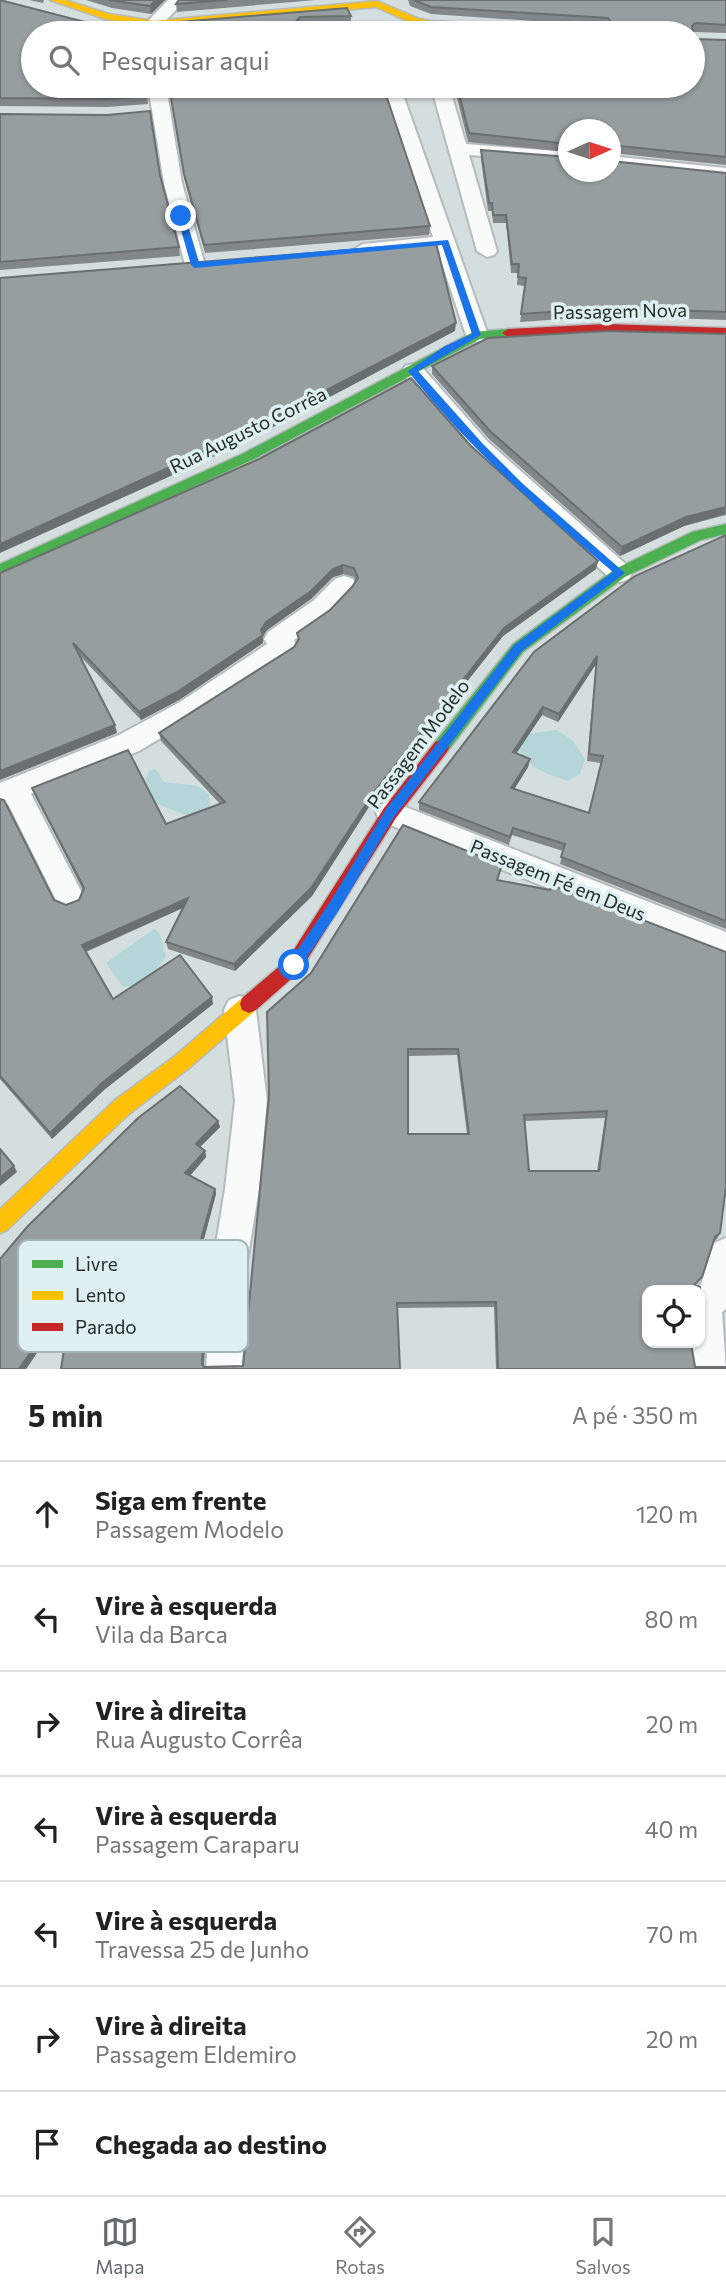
<!DOCTYPE html>
<html lang="pt">
<meta charset="utf-8">
<style>
body{margin:0;font-family:Commissioner,sans-serif;background:#f6f6f6;color:#222}
.controls{position:absolute;right:21px;bottom:21px;display:grid;overflow:hidden;border-radius:14px;box-shadow:0 2px 5px #0004}
.controls button{width:63px;height:63px;display:grid;place-items:center;padding:0;border:0;border-bottom:2px solid #e0e0e0;background:#fff;color:#222;font:35px sans-serif}
.compass{position:absolute;left:558px;top:119px;width:63px;height:63px;border-radius:50%;background:#fff;box-shadow:0 2px 5px #0004;rotate:87deg}
.stop{position:absolute;width:21px;height:21px;margin:-16px;border:5px solid #1a73e8;border-radius:50%;background:#fff}
.stop.end{background:#1a73e8;border-color:#fff;box-shadow:0 2px 7px #0008}
.list{margin:0;padding:0;list-style:none}
h2{display:flex;justify-content:space-between;align-items:center;height:91px;margin:0;padding:0 28px;font-size:30px}
h2 small{font-size:23px;font-weight:400;color:#767676}
.list li{display:grid;grid-template-columns:46px 1fr auto;gap:21px;align-items:center;box-sizing:border-box;height:105px;padding:0 28px;border-top:2px solid #e0e0e0}
.list b{display:block;font-size:26px;white-space:nowrap}
.list p{margin:0;font-size:23px;white-space:nowrap;color:#767676}
.list em{font-size:23px;font-style:normal;color:#767676}
.icon{flex:none;width:38px;height:38px;fill:none;stroke:currentColor;stroke-width:2;stroke-linecap:round;stroke-linejoin:round}
.map{position:relative;flex:none;width:726px;height:1369px;overflow:hidden}
.search{position:absolute;background:#fff;box-shadow:0 2px 5px #0004;left:21px;right:21px;top:21px;height:77px;display:flex;align-items:center;gap:18px;box-sizing:border-box;padding:0 24px;border-radius:38px;color:#767676;font-size:26px}
.sheet{height:826px;background:#fff}
nav{display:flex;justify-content:space-around;align-items:center;box-sizing:border-box;height:98px;border-top:2px solid #e0e0e0;background:#fff;font-size:19px;color:#767676}
nav a{display:grid;justify-items:center;gap:4px}
nav .on{color:#636a6b}
.map>svg:first-child{display:block}
.green{fill:#b5d6d8}
.lines{fill:none;stroke-linecap:round;stroke-linejoin:round}
.street-casing{stroke:#b5bbbc;stroke-width:4}
.fast-casing{stroke:#b5bbbc;stroke-width:3}
.slow-casing{stroke:#b5bbbc;stroke-width:3}
.jam-casing{stroke:#b5bbbc;stroke-width:3}
.street{fill:#f9fafa;fill-rule:evenodd}
.fast{fill:#4caf50;fill-rule:evenodd}
.slow{fill:#ffc107;fill-rule:evenodd}
.jam{fill:#c62828;fill-rule:evenodd}
.wall{fill:#828889;fill-rule:evenodd}
.shaded-wall{fill:#6a6f6f}
.building{fill:#979e9f;stroke:#6a6f6f;stroke-width:2;fill-rule:evenodd}
.route{fill:#1a73e8}
.labels{text-anchor:middle;stroke-width:7;stroke-linejoin:round;paint-order:stroke}
.street-label{font-size:19px;fill:#252c2c;stroke:#def0f1}
.key{fill:#def0f1;stroke:#a6b5b6;stroke-width:2}
.key-label{font-size:19px;fill:#252c2c}
</style>
<div class="map">
<svg width="726" height="1369" viewBox="0 0 726 1369">
<rect width="100%" height="100%" fill="#d5dedf"/>
<g class="green">
<path d="M557,730L573,741L585,759L580,774L568,781C547,774 526,768 517,746L526,734Z"/>
<polygon points="156,769 164,782 198,786 209,794 210,806 191,817 157,804 145,780 149,771"/>
<polygon points="154,929 160,934 166,957 144,984 123,987 106,963"/>
</g>
<g class="lines">
<g class="street-casing">
<g id="street">
<polygon points="168,0 185,0 160,27 148,27 148,21"/>
<polygon points="372,26 378,27 379,33 292,33 300,28"/>
<polygon points="148,86 166,86 182,183 205,265 202,269 195,271 185,265 164,183"/>
<polygon points="382,86 400,86 488,335 484,340 477,342 466,335 437,249 363,256 353,250 363,244 433,237"/>
<polygon points="431,86 449,86 466,144 568,152 568,163 469,155 497,251 494,255 487,257 477,251"/>
<polygon points="610,156 726,168 726,180 610,167"/>
<polygon points="413,364 421,366 487,441 629,567 632,573 629,579 620,582 611,579 471,451 405,376 402,371 405,366"/>
<path d="M344,576L353,579L356,585C343,610 316,625 294,640L297,646L293,653L198,716L139,751L31,794L84,897L79,906L69,910L59,906L8,804L0,807V783L119,735L180,702L267,644L264,639L268,632L313,601L335,579Z"/>
<polygon points="390,801 726,932 726,959 380,821 376,813 380,805"/>
<polygon points="240,996 251,1000 256,1010 267,1101 259,1189 247,1262 242,1369 206,1369 213,1262 225,1189 235,1101 224,1010 229,1000"/>
<polygon points="726,1238 726,1309 722,1312 726,1369 692,1369 690,1343 700,1343 700,1290 694,1290 701,1284 714,1243"/>
</g>
</g>
<g class="fast-casing">
<g id="fast">
<polygon points="508,329 512,330 512,336 480,339 252,460 0,575 0,564 242,454 473,332"/>
<polygon points="726,524 726,534 701,540 625,577 523,652 447,752 435,752 433,747 435,742 513,644 615,569 692,532"/>
</g>
</g>
<g class="slow-casing">
<g id="slow">
<polygon points="50,0 65,0 109,14 154,21 377,1 419,19 430,21 597,30 602,33 546,33 430,27 414,24 376,7 154,27 105,19"/>
<polygon points="249,995 256,998 258,1004 256,1010 189,1068 129,1114 7,1230 0,1233 0,1209 115,1100 175,1056 242,998"/>
</g>
</g>
<g class="jam-casing">
<g id="jam">
<polygon points="606,324 726,328 726,336 606,332 508,337 502,333 508,329"/>
<polygon points="441,740 447,742 449,747 447,752 396,818 300,971 256,1010 249,1013 242,1010 240,1004 242,998 288,959 384,808 435,742"/>
</g>
</g>
<use href="#street" class="street"/>
<use href="#fast" class="fast"/>
<use href="#slow" class="slow"/>
<use href="#jam" class="jam"/>
</g>
<g class="wall">
<polygon points="0,0 108,28 347,8 351,16 351,24 300,25 298,27 33,33 146,86 148,104 108,107 0,106"/>
<polygon points="29,0 44,0 43,3"/>
<polygon points="86,0 165,0 151,14 112,8"/>
<polygon points="179,0 316,0 177,12 176,4"/>
<polygon points="408,0 726,0 726,33 693,32 694,39 726,40 726,165 611,153 611,130 569,130 569,152 468,142 454,86 453,86 693,86 693,33 436,33 436,26 608,28 607,26 431,14 410,6"/>
<polygon points="169,86 430,226 429,235 205,253 185,182"/>
<polygon points="0,114 160,175 179,247 180,256 0,270"/>
<polygon points="481,150 611,161 726,173 726,320 606,316 520,322 525,286 517,285 518,273 511,273 506,223 493,223 492,211 488,211 481,159"/>
<polygon points="726,334 726,515 684,526 620,556 489,439 432,374 432,366"/>
<polygon points="470,445 598,561 596,569 503,636 374,799 312,896 235,971 168,949 166,942 183,908 86,952 113,999 213,1004 104,1090 52,1139 0,1079 0,799 54,900 66,905 79,900 83,890 35,795 32,788 166,824 220,804 161,741 159,733 294,647 298,641 297,633 330,610 352,587 356,582 354,577 343,574 333,577 311,599 267,630 263,636 263,643 179,700 141,720 80,656 117,733 0,573"/>
<path d="M726,535V929L560,864L563,851L512,835L509,845L419,810V802ZM596,664L587,761L601,763L589,813L514,789L528,767L530,759L516,753L542,715L558,722Z"/>
<path d="M403,825L502,865L498,880L550,890L552,885L726,952V1187L720,1233L717,1239L713,1241L702,1277L696,1285L700,1287V1337V1290H647V1343H691L695,1367H726V1369H496L494,1307L397,1308L400,1369H61L71,1302L26,1369H0V1259L27,1227L138,1118L180,1086L218,1121L220,1127L200,1147L205,1151L206,1157L190,1176L215,1189L216,1194L193,1279L201,1281L202,1286L197,1307L205,1309L207,1314L204,1366V1367L243,1366L269,1095L267,1012L311,973ZM457,1055L467,1134H408V1056ZM605,1118L597,1171H529L524,1121Z"/>
</g>
<g class="shaded-wall">
<polygon points="156,0 165,0 151,14 150,6"/>
<polygon points="300,17 300,25 292,33 290,27"/>
<polygon points="456,323 455,331 235,447 0,553 0,544"/>
<polygon points="726,507 725,514 684,526 620,556 622,547 686,517"/>
<polygon points="598,561 596,569 503,636 374,799 312,896 235,971 234,964 374,792 504,628"/>
<polygon points="343,565 343,574 333,577 311,599 267,630 263,636 263,643 179,700 141,720 139,712 261,630 266,622 333,569"/>
<polygon points="597,656 596,664 558,722 559,714"/>
<polygon points="543,707 542,715 512,760 513,752"/>
<polygon points="115,725 117,733 0,780 0,771"/>
<polygon points="530,759 528,767 510,796 511,788"/>
<polygon points="188,898 189,905 84,952 82,945"/>
<polygon points="212,997 213,1004 104,1090 52,1139 50,1133 102,1083"/>
<polygon points="218,1121 220,1127 197,1150 196,1144"/>
<polygon points="205,1151 206,1157 187,1179 185,1173"/>
<polygon points="14,1166 17,1172 0,1186 0,1178"/>
<polygon points="215,1189 216,1194 192,1284 190,1279"/>
<polygon points="201,1281 202,1286 196,1312 194,1307"/>
<polygon points="73,1291 76,1296 26,1369 19,1369"/>
<polygon points="205,1309 207,1314 203,1369 202,1364"/>
</g>
<g class="building">
<polygon points="0,0 108,28 347,8 351,16 300,17 290,27 356,28 359,33 33,33 33,86 146,86 147,96 107,99 0,98"/>
<polygon points="109,0 156,0 150,6"/>
<polygon points="179,0 227,0 176,4"/>
<polygon points="414,0 726,0 726,25 695,23 692,26 694,39 726,40 726,157 611,145 611,146 611,130 569,130 569,144 469,133 457,86 693,86 693,33 438,33 436,26 610,28 613,25 608,18 431,7"/>
<polygon points="169,86 383,86 430,226 204,245 184,174"/>
<polygon points="150,111 160,175 179,247 0,262 0,114 107,115"/>
<polygon points="481,150 569,157 569,172 611,172 611,159 611,161 726,173 726,312 607,308 521,314 526,278 518,277 519,264 512,264 506,215 493,215 492,203 489,203"/>
<polygon points="436,243 456,323 234,438 0,544 0,278"/>
<polygon points="607,331 726,334 726,507 686,517 622,547 490,431 432,366 488,338"/>
<polygon points="411,378 470,445 598,561 504,628 374,792 311,888 234,964 166,942 188,898 82,945 113,999 180,955 212,997 102,1083 50,1133 0,1076 0,799 4,800 54,900 66,905 79,900 84,888 32,788 128,750 166,824 225,802 159,733 294,647 299,639 297,633 330,610 352,587 358,578 354,568 343,565 333,569 311,591 266,622 261,630 263,635 177,692 139,712 73,643 115,725 0,771 0,573 259,459"/>
<path d="M726,535V921L561,857L565,844L513,828L510,837L419,802L534,652L635,576ZM597,656L589,754L603,756L589,813L511,788L530,759L513,752L543,707L559,714Z"/>
<path d="M403,825L502,865L497,880L550,890L552,885L726,952V1187L720,1233L715,1237L702,1277L694,1285L700,1287L701,1336L700,1290H647V1343H691L695,1367H726V1369H498L496,1302L397,1303L400,1369H61L73,1291L19,1369H0V1259L27,1227L138,1118L180,1086L218,1121L196,1144L205,1151L185,1173L215,1189L190,1279L201,1281L194,1307L205,1309L202,1364L204,1367L243,1366L269,1095L267,1012L311,973ZM408,1049H458L469,1134H408ZM607,1111L599,1171H529L524,1115Z"/>
<polygon points="0,1149 14,1166 0,1178"/>
</g>
<path class="route" d="M181,213L185,216L199,262L448,240L481,335L418,371L483,444L523,484L625,573L522,651L394,817L339,910L299,969L294,971L288,965L290,961L330,902L386,809L514,645L613,572C540,510 467,447 408,371L445,346L472,334L442,245L195,268L191,265L177,216Z"/>
<g class="labels">
<g class="street-label">
<text transform="translate(620 311) rotate(-1)" y="7">Passagem Nova</text>
<text transform="translate(248 430) rotate(-26)" y="7">Rua Augusto Corrêa</text>
<text transform="translate(418 744) rotate(-53)" y="7">Passagem Modelo</text>
<text transform="translate(558 880) rotate(22)" y="7">Passagem Fé em Deus</text>
</g>
</g>
<rect x="18" y="1240" width="230" height="112" rx="10" class="key"/>
<rect x="32" y="1260" width="31" height="8" fill="#4caf50"/>
<rect x="32" y="1291" width="31" height="9" fill="#ffc107"/>
<rect x="32" y="1323" width="31" height="8" fill="#c62828"/>
<g class="key-label">
<text x="75" y="1271">Livre</text>
<text x="75" y="1302">Lento</text>
<text x="75" y="1334">Parado</text>
</g>
</svg>
<div class="controls">
<button><svg class="icon" aria-label="locate" viewBox="0 0 24 24"><circle cx="12" cy="12" r="6"/><path d="M12 2v4M12 18v4M2 12h4M18 12h4"/></svg></button>
</div>
<svg class="compass" viewBox="-18 -18 36 36"><path d="M0-13l5 13h-10z" fill="#e53935"/><path d="M0 13l5-13h-10z" fill="#767676"/></svg>
<div class="stop" style="left:294px;top:965px"></div>
<div class="stop end" style="left:181px;top:216px"></div>
<div class="search"><svg class="icon" aria-label="search" viewBox="0 0 24 24"><circle cx="10" cy="10" r="6"/><path d="M15 15l6 6"/></svg>Pesquisar aqui</div>
</div>
<section class="sheet">
<h2>5 min<small>A pé · 350 m</small></h2>
<ul class="list">
<li><svg class="icon" aria-label="ahead" viewBox="0 0 24 24"><path d="M12 20V5M6 11l6-6 6 6"/></svg><div><b>Siga em frente</b><p>Passagem Modelo</p></div><em>120 m</em></li>
<li><svg class="icon" aria-label="left" viewBox="0 0 24 24"><path d="M17 20v-9H6M10 6l-5 5 5 5"/></svg><div><b>Vire à esquerda</b><p>Vila da Barca</p></div><em>80 m</em></li>
<li><svg class="icon" aria-label="right" viewBox="0 0 24 24"><path d="M7 20v-9h11M14 6l5 5-5 5"/></svg><div><b>Vire à direita</b><p>Rua Augusto Corrêa</p></div><em>20 m</em></li>
<li><svg class="icon" aria-label="left" viewBox="0 0 24 24"><path d="M17 20v-9H6M10 6l-5 5 5 5"/></svg><div><b>Vire à esquerda</b><p>Passagem Caraparu</p></div><em>40 m</em></li>
<li><svg class="icon" aria-label="left" viewBox="0 0 24 24"><path d="M17 20v-9H6M10 6l-5 5 5 5"/></svg><div><b>Vire à esquerda</b><p>Travessa 25 de Junho</p></div><em>70 m</em></li>
<li><svg class="icon" aria-label="right" viewBox="0 0 24 24"><path d="M7 20v-9h11M14 6l5 5-5 5"/></svg><div><b>Vire à direita</b><p>Passagem Eldemiro</p></div><em>20 m</em></li>
<li><svg class="icon" aria-label="arrive" viewBox="0 0 24 24"><path d="M6 21V4h12l-3 4 3 4H6"/></svg><div><b>Chegada ao destino</b></div></li>
</ul>
</section>
<nav>
<a class="on"><svg class="icon" aria-label="map" viewBox="0 0 24 24"><path d="M3 6l6-2 6 2 6-2v14l-6 2-6-2-6 2zM9 4v14M15 6v14"/></svg>Mapa</a>
<a><svg class="icon" aria-label="directions" viewBox="0 0 24 24"><path d="M12 3l9 9-9 9-9-9zM9 14v-3h6M13 9l2 2-2 2"/></svg>Rotas</a>
<a><svg class="icon" aria-label="saved" viewBox="0 0 24 24"><path d="M7 4h10v16l-5-4-5 4z"/></svg>Salvos</a>
</nav>
